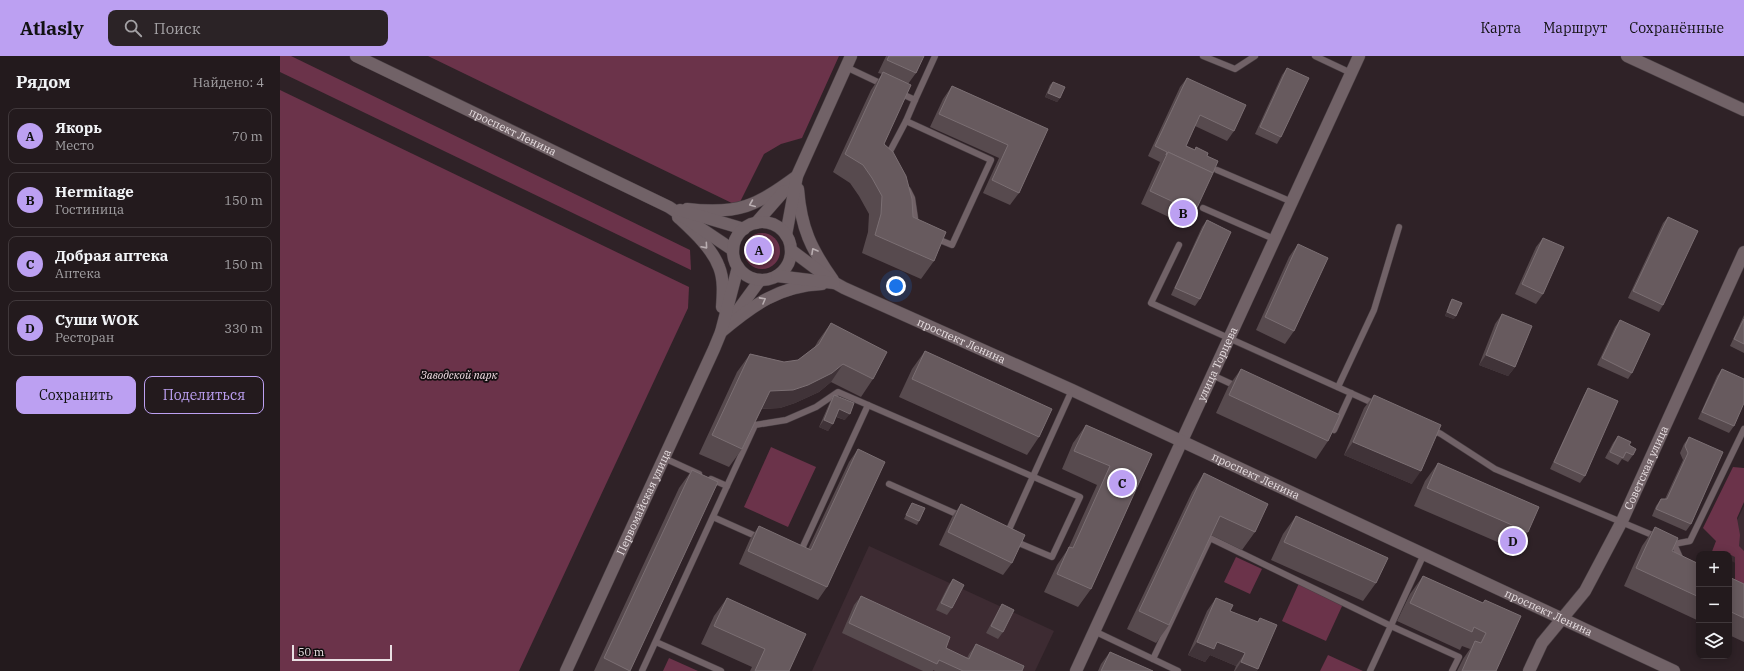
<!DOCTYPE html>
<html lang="ru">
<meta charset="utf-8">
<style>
body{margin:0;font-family:"IBM Plex Serif",serif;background:#2b2326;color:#f1f3f6}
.controls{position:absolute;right:12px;bottom:12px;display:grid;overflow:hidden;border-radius:8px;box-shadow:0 2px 10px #0003}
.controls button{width:36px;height:36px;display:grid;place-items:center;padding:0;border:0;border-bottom:1px solid #40383b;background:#231a1d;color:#f1f3f6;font:20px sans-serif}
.scale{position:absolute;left:12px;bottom:10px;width:100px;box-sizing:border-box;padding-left:4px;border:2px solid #e9e0e3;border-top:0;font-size:11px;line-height:14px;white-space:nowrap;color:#e9e0e3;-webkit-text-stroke:3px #130e10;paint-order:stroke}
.you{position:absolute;left:616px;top:230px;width:14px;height:14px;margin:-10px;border:3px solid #fff;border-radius:50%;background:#1a73e8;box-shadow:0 0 0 6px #1a73e833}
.badge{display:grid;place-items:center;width:26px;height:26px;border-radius:50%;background:#bca0f2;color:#111;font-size:13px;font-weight:700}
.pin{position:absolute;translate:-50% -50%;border:2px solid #fff;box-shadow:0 1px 4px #0006}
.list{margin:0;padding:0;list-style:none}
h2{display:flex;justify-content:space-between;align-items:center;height:52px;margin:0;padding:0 16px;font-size:17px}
h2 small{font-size:13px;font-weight:400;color:#a3a1a4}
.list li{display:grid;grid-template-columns:26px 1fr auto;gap:12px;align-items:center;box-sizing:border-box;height:56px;margin:0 8px 8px;padding:0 8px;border:1px solid #40383b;border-radius:8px}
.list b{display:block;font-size:15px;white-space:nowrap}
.list p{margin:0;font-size:13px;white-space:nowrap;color:#a3a1a4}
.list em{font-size:13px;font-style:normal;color:#a3a1a4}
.actions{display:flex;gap:8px;padding:12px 16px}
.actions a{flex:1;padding:9px 0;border:1px solid #bca0f2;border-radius:8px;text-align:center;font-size:14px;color:#bca0f2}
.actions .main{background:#bca0f2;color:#111}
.icon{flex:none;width:22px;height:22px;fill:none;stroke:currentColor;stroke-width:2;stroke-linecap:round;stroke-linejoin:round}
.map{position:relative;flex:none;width:1464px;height:615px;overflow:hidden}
header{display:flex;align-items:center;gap:24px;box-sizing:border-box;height:56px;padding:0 20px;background:#bca0f2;color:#111}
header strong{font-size:19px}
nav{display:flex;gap:22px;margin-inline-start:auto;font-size:14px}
.search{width:280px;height:36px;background:#2b2326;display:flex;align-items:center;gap:10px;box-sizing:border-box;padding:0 14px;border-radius:8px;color:#a3a1a4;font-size:15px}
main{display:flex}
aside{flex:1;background:#231a1d}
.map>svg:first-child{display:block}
.built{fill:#3d2b32}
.green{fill:#6b334a}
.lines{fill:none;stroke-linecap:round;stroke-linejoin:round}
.service-casing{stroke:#493f43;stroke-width:7}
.minor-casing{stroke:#493f43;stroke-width:13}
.tertiary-casing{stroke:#493f43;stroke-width:13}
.secondary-casing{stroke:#493f43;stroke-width:13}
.service{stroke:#716267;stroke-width:6}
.minor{stroke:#716267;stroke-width:12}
.tertiary{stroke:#716267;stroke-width:12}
.secondary{stroke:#716267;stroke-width:12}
.wall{fill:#574a4e}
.shaded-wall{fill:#403338}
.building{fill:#675a5e;stroke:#7b6f73}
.oneway{stroke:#b9aeb1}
.labels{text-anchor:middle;stroke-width:3.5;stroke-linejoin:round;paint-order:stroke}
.street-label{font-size:11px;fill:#e9e0e3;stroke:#130e10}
.park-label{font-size:11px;font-style:italic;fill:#f3dee5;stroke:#130e10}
</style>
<header>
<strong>Atlasly</strong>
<div class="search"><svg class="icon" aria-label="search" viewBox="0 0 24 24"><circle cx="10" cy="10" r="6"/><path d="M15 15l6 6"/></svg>Поиск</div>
<nav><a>Карта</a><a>Маршрут</a><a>Сохранённые</a></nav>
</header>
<main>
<aside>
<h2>Рядом<small>Найдено: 4</small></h2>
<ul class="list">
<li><span class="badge">A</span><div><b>Якорь</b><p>Место</p></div><em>70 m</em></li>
<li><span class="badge">B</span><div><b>Hermitage</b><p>Гостиница</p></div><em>150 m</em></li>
<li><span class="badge">C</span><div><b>Добрая аптека</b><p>Аптека</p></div><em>150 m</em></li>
<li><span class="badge">D</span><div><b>Суши WOK</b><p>Ресторан</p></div><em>330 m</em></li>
</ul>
<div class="actions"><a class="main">Сохранить</a><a>Поделиться</a></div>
</aside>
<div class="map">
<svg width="1464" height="615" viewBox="0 0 1464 615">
<rect width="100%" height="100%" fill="#2f2227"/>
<g class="built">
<polygon points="1464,450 1464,511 1449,504 1449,498 1441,498"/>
<polygon points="589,490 774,575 755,615 532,615"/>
</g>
<g class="green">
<polygon points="0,0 11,0 410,194 411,214 0,16"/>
<polygon points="148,0 559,0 522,82 501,88 484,98 458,150"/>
<polygon points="0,34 409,231 408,252 239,615 0,615"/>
<circle cx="482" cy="195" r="18"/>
<polygon points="491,391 536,411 508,471 464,451"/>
<polygon points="1453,411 1464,412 1464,446 1457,462 1460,479 1459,490 1464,495 1464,529 1455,525 1455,501 1447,497 1431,498 1436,485 1423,472"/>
<polygon points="956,501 982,513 970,538 944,526"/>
<polygon points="1019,527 1063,548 1046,585 1002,565"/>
<polygon points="1048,599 1083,615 1040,615"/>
<polygon points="389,602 418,615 383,615"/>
</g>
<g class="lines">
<g class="service-casing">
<g id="service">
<polyline points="923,0 955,13 975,0"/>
<polyline points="1035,0 1071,17"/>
<polyline points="566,11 604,29"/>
<polyline points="620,37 635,44 655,0"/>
<polyline points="635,44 626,65 711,104 672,189 655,182"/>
<polyline points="607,101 626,65"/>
<polyline points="937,114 1012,146"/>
<polyline points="628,134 632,142 636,169"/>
<polyline points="923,152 994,183"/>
<polyline points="899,189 871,247 1095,348"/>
<polyline points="932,319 958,331"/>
<polyline points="1058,331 1094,254 1119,171"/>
<polyline points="1046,370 1054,374 1071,337"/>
<polyline points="1151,373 1161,378 1215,413 1377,481"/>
<polyline points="384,402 419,418"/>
<polyline points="431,423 447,430"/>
<polyline points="609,428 681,460"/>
<polyline points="433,461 480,482"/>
<polyline points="727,478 792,334"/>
<polyline points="1389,486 1394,488 1401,504"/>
<polyline points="1394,488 1410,485 1464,373"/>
<polyline points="520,497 588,349"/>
<polyline points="814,575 898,615"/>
<polyline points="376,586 441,615"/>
<polyline points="873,603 930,482 1111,570 1179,601 1172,615"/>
<polyline points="362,615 475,369 506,364 536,351 558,336 800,441 772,501 734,485"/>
<polyline points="1090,615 1144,498"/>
</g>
</g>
<g class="minor-casing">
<g id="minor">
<polyline points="1347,0 1464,54"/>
<path id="s1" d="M796,615L1079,0"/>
</g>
</g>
<g class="tertiary-casing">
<g id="tertiary">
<path d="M518,133C521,172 531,193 553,224"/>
<path d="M407,153C459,159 476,150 517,120"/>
<path d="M398,161C413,175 432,192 439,211C444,223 443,238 442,251"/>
<polyline points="476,167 504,135"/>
<polyline points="506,179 517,120 571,0"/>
<polyline points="453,261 480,224"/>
<path d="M441,276C473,249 499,230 542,228"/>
<path id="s2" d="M286,615L434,293L441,276L458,211"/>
<path id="s3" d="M1249,615L1262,587L1305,535L1342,465L1464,196"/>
</g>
</g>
<g class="secondary-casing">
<g id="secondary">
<path id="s4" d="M76,0L389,151L453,194"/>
<polyline points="400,154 464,173"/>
<circle cx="482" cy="195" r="29"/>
<path id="s5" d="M511,194L555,227L564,232L792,334L1394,615"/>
<polyline points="497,220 554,227"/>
</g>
</g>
<use href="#service" class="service"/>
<use href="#minor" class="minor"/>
<use href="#tertiary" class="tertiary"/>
<use href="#secondary" class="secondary"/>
</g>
<g class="wall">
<polygon points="606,0 644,0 636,17 628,28 604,88 633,161 654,205 641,223 582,197 588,176 589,158 579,140 570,127 553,116 591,34 602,18 598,17"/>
<polygon points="1007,12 1001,81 997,88 975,78 1002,19"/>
<polygon points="907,22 954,75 947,85 915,70 906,90 915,94 916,91 927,100 915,156 906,169 861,148 880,106 868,100 900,31"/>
<polygon points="773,26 780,42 777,46 765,41 770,29"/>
<polygon points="672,30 768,73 739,137 730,149 703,137 719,102 650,71 663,43"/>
<polygon points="1388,161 1383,249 1379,256 1348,242 1383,167"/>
<polygon points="927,164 920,243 915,250 891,239 922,171"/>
<polygon points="1263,182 1263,238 1256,248 1235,238 1256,191"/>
<polygon points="1018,188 1014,275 1005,288 976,274 1009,201"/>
<polygon points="1172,243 1174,263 1165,260 1170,246"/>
<polygon points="1222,258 1235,311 1228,320 1199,309 1215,268"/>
<polygon points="1464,259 1464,297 1450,290"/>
<polygon points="1340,264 1352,317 1348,323 1317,309 1335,271"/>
<polygon points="551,267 593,323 581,341 551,326 539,336 515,347 500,352 481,353 462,393 449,411 419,398 457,316 470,298 504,306 518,304 534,292 538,285"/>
<polygon points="645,295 759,381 747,399 619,341 632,313"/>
<polygon points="961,313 1048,385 1036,403 936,357 948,331"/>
<polygon points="1442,313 1454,370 1449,377 1418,363 1437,320"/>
<polygon points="1308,332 1305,420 1300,427 1270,413 1304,339"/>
<polygon points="554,339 565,364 556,361 548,375 539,371 550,346"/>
<polygon points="1094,339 1132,428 1064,399 1084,352"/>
<polygon points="806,369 872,398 811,533 798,551 764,536 777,509 788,493 817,429 782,413 793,387"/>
<polygon points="1338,380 1349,389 1353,399 1348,406 1342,403 1338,409 1325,402 1333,387"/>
<polygon points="1409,381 1411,468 1406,475 1372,460 1376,450 1381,443 1385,443 1403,404 1400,397 1404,388"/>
<polygon points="578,393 547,531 538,544 459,508 470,483 479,470 528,493 569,406"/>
<polygon points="1158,407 1248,476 1236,494 1134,450 1145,425"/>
<polygon points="412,414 350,615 314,615 399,432"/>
<polygon points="924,417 975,476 962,494 931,479 889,569 876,587 847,573 912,436"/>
<polygon points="632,447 639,465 637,469 624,463 630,450"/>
<polygon points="681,448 732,507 723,519 659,489 672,461"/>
<polygon points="1016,460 1096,527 1083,545 991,504 1003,478"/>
<polygon points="1375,471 1392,495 1419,508 1419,565 1344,530 1362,490"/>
<polygon points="1143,520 1203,547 1205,544 1216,615 1177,615 1183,603 1190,593 1182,590 1180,594 1117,565 1130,538"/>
<polygon points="1449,521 1464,528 1464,586 1449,579"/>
<polygon points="673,523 672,552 667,559 656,554 668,530"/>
<polygon points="581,540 666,592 687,602 689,598 696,588 742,615 655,615 653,614 653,615 643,615 562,577 574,549"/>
<polygon points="447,542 509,615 470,615 472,611 421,588 434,560"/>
<polygon points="936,542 950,555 977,566 980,562 977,615 954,615 956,610 930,599 925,606 908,599 927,555"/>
<polygon points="722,548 723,576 718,583 706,577 718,555"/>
<polygon points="830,596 873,615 818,615 821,608"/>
</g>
<g class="shaded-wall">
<polygon points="768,37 780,42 777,46 765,41"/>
<polygon points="1167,256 1176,260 1174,263 1165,260"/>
<polygon points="1206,299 1235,311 1228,320 1199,309"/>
<polygon points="563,308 551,326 539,336 515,347 500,352 477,353 490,335"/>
<polygon points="559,353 570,358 565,364 555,360"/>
<polygon points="544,364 553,368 548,375 539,371"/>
<polygon points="1073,386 1141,415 1132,428 1064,399"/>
<polygon points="917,586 937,586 965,597 956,610 930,599 925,606 908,599"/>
<polygon points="961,606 978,613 977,615 955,615"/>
</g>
<g class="building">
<polygon points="609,0 644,0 636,17 607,4"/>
<polygon points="1007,12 1029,22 1001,81 980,71"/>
<polygon points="603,16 631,29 604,88 613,96 626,120 632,143 633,161 666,176 654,205 595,179 601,158 602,140 592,122 583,109 565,98"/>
<polygon points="907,22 966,49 954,75 920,59 906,90 915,94 916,91 928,97 927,100 938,105 933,117 888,96 886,99 887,96 875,90"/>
<polygon points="773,26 785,31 780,42 768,37"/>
<polygon points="672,30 768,73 739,137 712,124 728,89 659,58"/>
<polygon points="888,96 933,117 915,156 870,135"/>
<polygon points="1388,161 1418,175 1383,249 1353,235"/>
<polygon points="927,164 951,176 920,243 895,232"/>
<polygon points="1263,182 1284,191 1263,238 1242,228"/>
<polygon points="1018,188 1048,202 1014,275 985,261"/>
<polygon points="1172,243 1182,247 1176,260 1167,256"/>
<polygon points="1222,258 1252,270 1235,311 1206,299"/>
<polygon points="1464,263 1464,288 1454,283"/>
<polygon points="1340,264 1370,278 1352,317 1322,302"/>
<polygon points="551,267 607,296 593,323 563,308 552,317 528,329 513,334 490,335 462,393 432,379 470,298 504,306 518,304 539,288"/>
<polygon points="645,295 772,353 759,381 632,323"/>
<polygon points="961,313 1060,359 1048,385 949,339"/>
<polygon points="1442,313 1464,323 1464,347 1454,370 1422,356"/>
<polygon points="1308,332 1338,345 1305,420 1274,406"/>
<polygon points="554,339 574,347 570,358 559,353 553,368 544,364"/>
<polygon points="1094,339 1161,369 1141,415 1073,386"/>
<polygon points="806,369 872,398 811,533 777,518 789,491 793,492 830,410 794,395"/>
<polygon points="1338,380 1351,386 1349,389 1356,393 1353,399 1346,396 1343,402 1330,396"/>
<polygon points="1409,381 1443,396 1411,468 1376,453 1381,443 1387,443 1408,397 1405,390"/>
<polygon points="578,393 605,406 547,531 468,495 479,470 531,494"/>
<polygon points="1158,407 1259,451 1248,476 1147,432"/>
<polygon points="412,414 438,426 350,615 324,602"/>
<polygon points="924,417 988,448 975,476 940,460 889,569 859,555"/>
<polygon points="632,447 645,452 639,465 626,459"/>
<polygon points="681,448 745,479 732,507 668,476"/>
<polygon points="1016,460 1108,502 1096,527 1004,486"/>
<polygon points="1375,471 1398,482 1392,495 1419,508 1419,541 1356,512"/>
<polygon points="1143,520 1203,547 1205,544 1241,560 1216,615 1182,615 1195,585 1201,587 1206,577 1194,571 1192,576 1130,547"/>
<polygon points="1449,521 1464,528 1464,562 1449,555"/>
<polygon points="673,523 684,529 672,552 661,547"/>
<polygon points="581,540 670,581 666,592 689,603 696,588 744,610 742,615 683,615 659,604 657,608 569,567"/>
<polygon points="447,542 526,578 509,615 475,615 485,593 434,570"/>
<polygon points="936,542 953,549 950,555 978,566 980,562 997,569 978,613 961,606 965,597 937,586 934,593 917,586"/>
<polygon points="722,548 734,554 723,576 711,570"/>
<polygon points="830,596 873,615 821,615"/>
</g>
<defs><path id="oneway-chevron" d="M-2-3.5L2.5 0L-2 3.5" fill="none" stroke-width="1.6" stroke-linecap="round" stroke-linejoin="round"/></defs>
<g class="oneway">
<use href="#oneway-chevron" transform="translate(472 148) rotate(157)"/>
<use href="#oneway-chevron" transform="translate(425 190) rotate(49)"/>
<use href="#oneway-chevron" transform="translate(534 195) rotate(-119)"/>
<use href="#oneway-chevron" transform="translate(483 244) rotate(-29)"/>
</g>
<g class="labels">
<g class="street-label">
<text dy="4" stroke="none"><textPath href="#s4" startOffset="174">проспект Ленина</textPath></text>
<text dy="4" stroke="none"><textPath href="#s5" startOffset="194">проспект Ленина</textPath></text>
<text dy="4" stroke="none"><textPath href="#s1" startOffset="338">улица Торцева</textPath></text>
<text dy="4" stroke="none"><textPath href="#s3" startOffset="236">Советская улица</textPath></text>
<text dy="4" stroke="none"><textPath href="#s5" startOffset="518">проспект Ленина</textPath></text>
<text dy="4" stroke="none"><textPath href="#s2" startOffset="186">Первомайская улица</textPath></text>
<text dy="4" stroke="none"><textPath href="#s5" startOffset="841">проспект Ленина</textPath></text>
</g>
<g class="park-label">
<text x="179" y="323">Заводской парк</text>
</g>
</g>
</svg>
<div class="controls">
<button>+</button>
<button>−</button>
<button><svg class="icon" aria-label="layers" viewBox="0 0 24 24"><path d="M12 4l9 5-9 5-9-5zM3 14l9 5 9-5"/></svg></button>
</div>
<div class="scale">50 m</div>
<div class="you"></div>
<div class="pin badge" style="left:479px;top:194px">A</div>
<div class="pin badge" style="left:903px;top:157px">B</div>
<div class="pin badge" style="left:842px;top:427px">C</div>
<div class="pin badge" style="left:1233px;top:485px">D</div>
</div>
</main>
